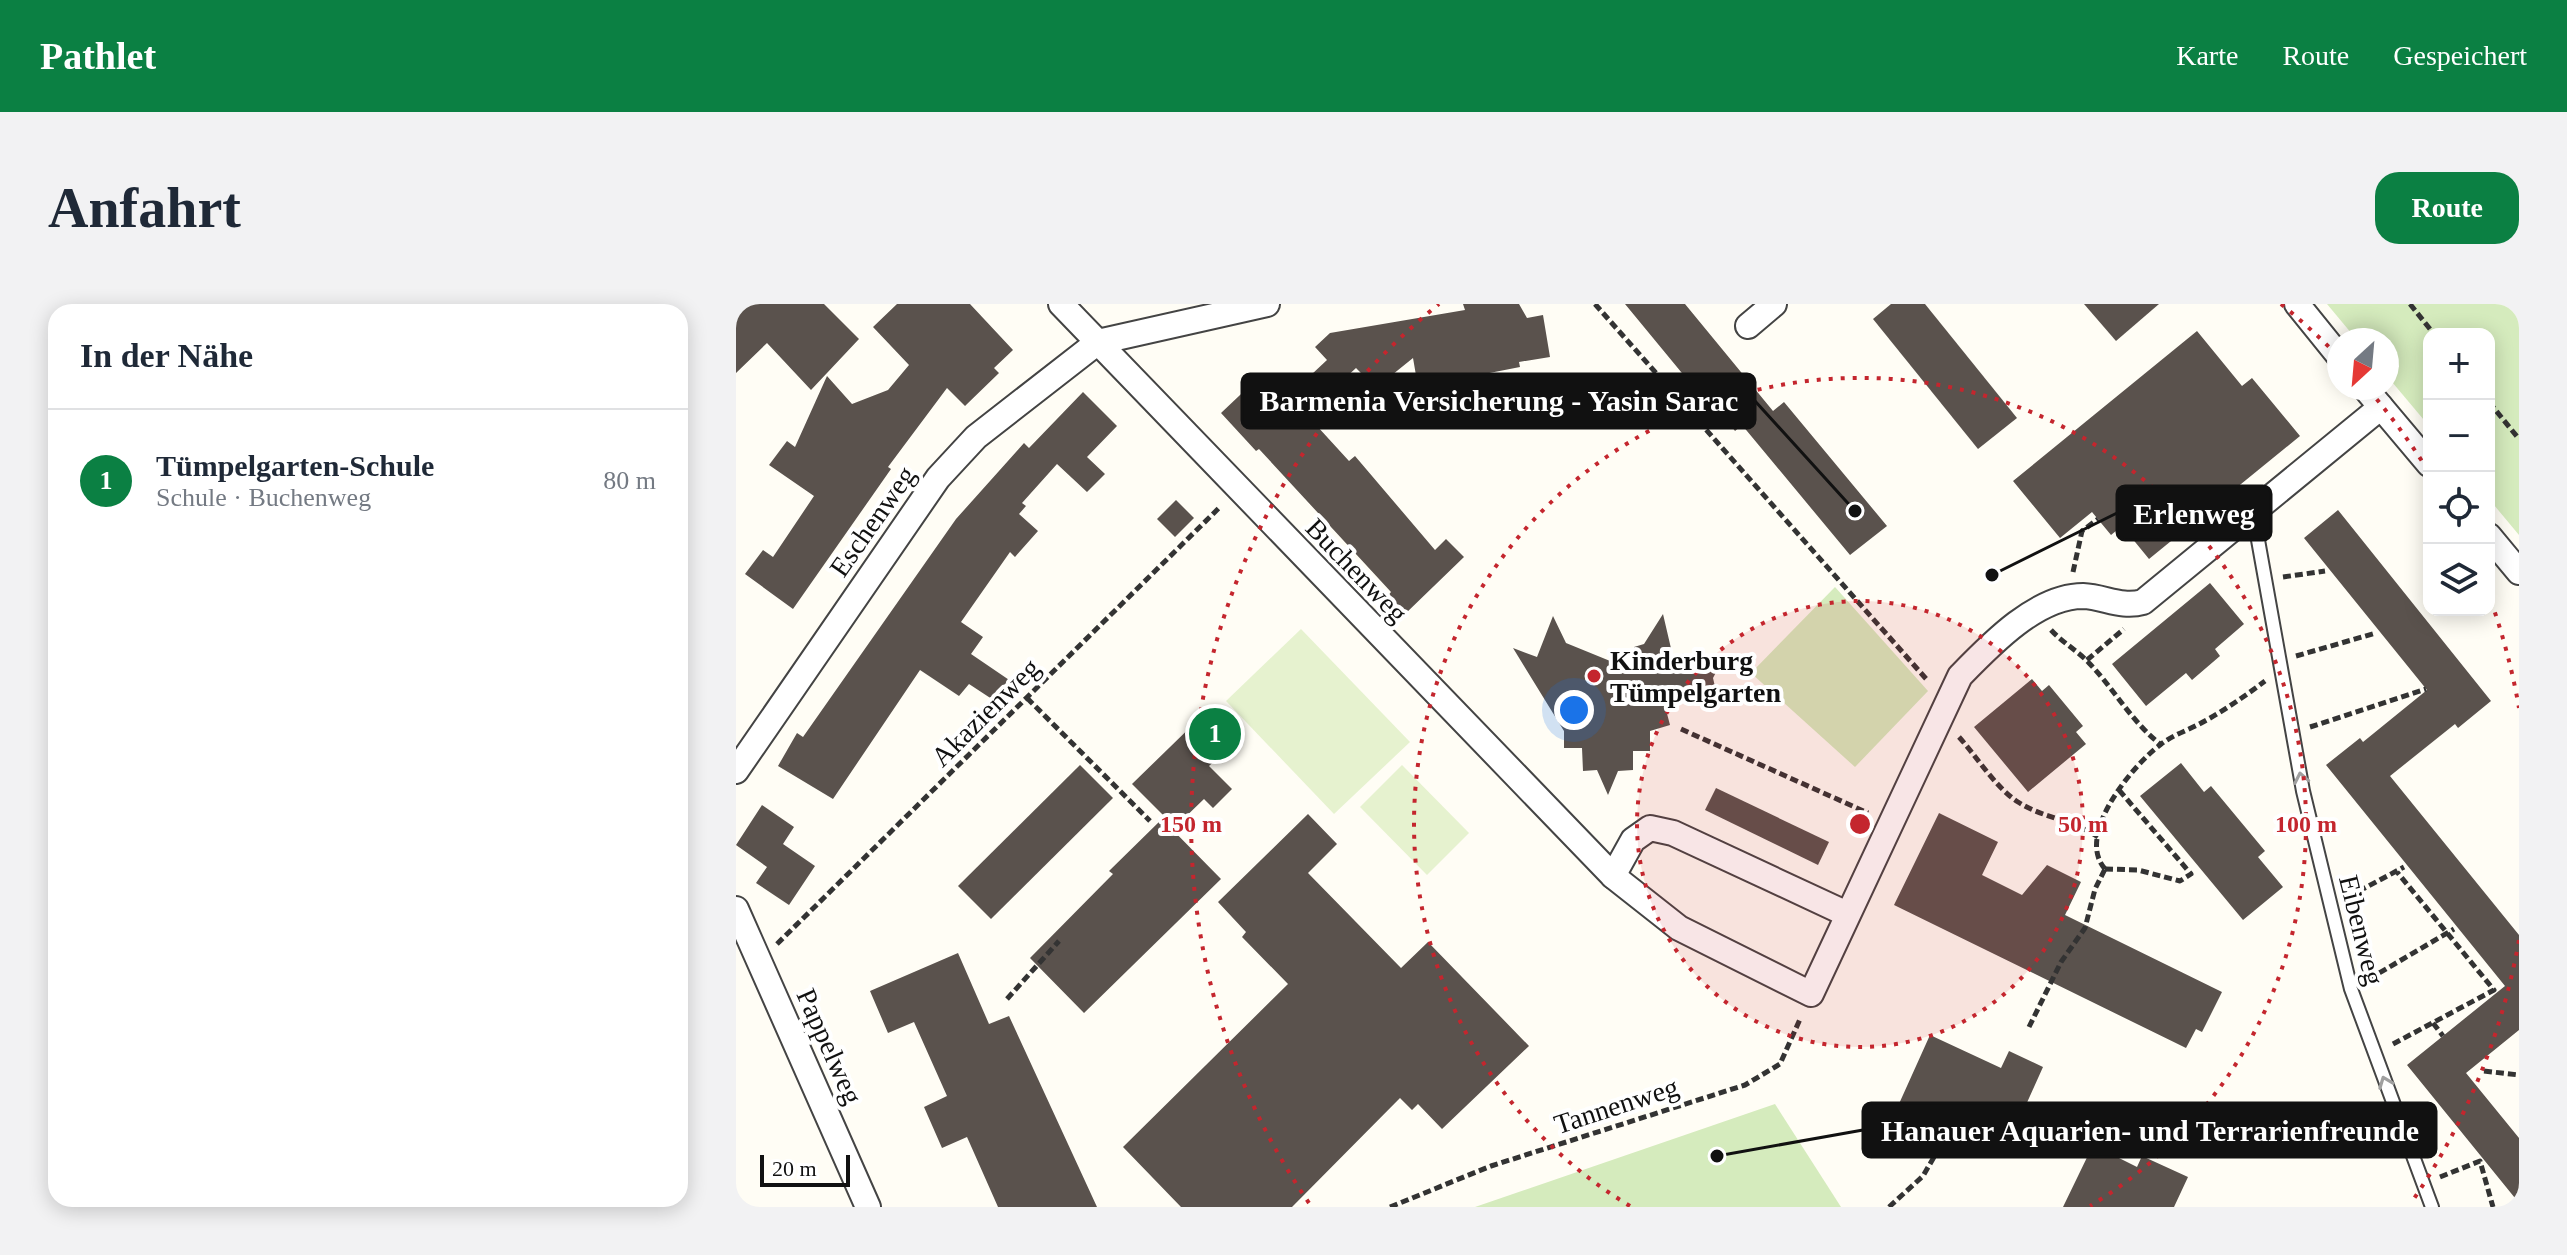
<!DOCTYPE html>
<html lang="de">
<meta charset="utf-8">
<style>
body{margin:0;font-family:"Times New Roman",serif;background:#f2f2f3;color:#1f2937}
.controls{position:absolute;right:24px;top:24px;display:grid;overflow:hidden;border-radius:16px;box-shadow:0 4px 20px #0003}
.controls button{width:72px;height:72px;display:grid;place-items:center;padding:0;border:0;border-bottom:2px solid #e0e1e3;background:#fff;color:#1f2937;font:40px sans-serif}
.compass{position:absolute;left:1591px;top:24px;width:72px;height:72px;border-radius:50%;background:#fff;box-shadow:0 4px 20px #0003;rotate:206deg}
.scale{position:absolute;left:24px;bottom:20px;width:90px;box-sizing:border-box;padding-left:8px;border:4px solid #111;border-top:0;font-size:22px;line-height:28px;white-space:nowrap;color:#111;-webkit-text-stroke:6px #fff;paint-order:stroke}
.you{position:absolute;left:838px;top:406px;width:28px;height:28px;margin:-20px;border:6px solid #fff;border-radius:50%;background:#1a73e8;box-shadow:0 0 0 12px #1a73e833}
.badge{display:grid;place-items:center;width:52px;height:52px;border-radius:50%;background:#0b8043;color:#fff;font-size:26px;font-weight:700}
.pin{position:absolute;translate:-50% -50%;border:4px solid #fff;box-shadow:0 2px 8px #0006}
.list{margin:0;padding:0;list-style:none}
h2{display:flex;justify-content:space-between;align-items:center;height:104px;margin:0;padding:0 32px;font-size:34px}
h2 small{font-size:26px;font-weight:400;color:#747a83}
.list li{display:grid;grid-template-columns:52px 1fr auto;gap:24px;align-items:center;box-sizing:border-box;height:144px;padding:0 32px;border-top:2px solid #e0e1e3}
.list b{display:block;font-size:30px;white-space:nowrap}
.list p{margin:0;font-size:26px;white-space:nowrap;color:#747a83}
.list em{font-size:26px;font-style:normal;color:#747a83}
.icon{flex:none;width:44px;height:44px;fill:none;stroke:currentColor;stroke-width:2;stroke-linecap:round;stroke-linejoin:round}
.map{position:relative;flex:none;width:1783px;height:903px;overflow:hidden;border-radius:24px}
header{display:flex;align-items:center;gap:48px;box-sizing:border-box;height:112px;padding:0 40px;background:#0b8043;color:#fff}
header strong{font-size:38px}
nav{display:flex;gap:44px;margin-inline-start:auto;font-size:28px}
.intro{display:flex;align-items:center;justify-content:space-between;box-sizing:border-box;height:192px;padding:0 48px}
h1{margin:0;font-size:56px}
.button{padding:20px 36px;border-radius:24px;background:#0b8043;color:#fff;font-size:28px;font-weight:700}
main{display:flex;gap:48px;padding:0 48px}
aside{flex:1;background:#fff;border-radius:24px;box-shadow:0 4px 20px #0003}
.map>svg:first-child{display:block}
.green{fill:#d5ebbd}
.pitch{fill:#e6f2cf}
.building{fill:#5a524d}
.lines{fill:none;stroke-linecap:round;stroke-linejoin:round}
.lane-casing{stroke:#444;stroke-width:16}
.street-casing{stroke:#444;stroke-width:28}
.path{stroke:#333;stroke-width:5;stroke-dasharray:8 4;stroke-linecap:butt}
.lane{stroke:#fff;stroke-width:12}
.street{stroke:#fff;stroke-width:24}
.oneway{stroke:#a0a0a0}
.ring{fill:none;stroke:#c4262e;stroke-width:4;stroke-dasharray:4 8}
.poi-dot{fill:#c4262e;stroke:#fff;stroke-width:3}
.labels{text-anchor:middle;stroke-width:8;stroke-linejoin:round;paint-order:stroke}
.street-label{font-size:28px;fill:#111;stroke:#fff}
.poi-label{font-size:28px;font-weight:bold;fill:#111;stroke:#fff;text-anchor:start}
.centre{fill:#c4262e;stroke:#fff;stroke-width:4}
.ring-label{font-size:24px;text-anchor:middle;font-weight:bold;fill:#c4262e;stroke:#fff;stroke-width:8;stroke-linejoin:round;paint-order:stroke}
.leader{fill:none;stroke:#111;stroke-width:3}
.callout-dot{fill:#111;stroke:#fff;stroke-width:3}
.callout{fill:#111;stroke:#111;stroke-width:3}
.callout-label{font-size:30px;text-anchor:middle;font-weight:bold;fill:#fff}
</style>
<header>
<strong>Pathlet</strong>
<nav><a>Karte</a><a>Route</a><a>Gespeichert</a></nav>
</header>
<div class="intro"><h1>Anfahrt</h1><a class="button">Route</a></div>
<main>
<aside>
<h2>In der Nähe<small></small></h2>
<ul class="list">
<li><span class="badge">1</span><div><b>Tümpelgarten-Schule</b><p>Schule · Buchenweg</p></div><em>80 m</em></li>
</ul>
</aside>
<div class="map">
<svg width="1783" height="903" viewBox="0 0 1783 903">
<rect width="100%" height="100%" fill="#fffdf5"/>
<g class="green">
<polygon points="1591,0 1783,0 1783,231 1753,195 1753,30 1693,30 1693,122 1651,72 1651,36 1621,36"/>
<polygon points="1099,283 1192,387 1119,463 1015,369"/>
<polygon points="1039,800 1105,903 739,903"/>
</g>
<g class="pitch">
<polygon points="565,325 674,438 598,510 490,397"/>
<polygon points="666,461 733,529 691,571 624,503"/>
</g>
<g class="building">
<polygon points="0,0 88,0 123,35 75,86 31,39 0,69"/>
<polygon points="161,0 234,0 277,46 258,64 263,69 229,102 211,84 152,163 155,165 57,305 9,270 27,246 37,253 78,192 33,161 51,137 59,143 91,72 116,100 152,86 173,61 137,23"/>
<polygon points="727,0 783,0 791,14 807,11 814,53 783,58 784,63 682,83 677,54 646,79 638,69 631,75 620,64 570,110 613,157 619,152 699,246 710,235 728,253 668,311 651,293 655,288 523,145 520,147 485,109 522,74 545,99 591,56 579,43 594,29 729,6"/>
<polygon points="889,0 949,0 1037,107 1048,98 1151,222 1114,251 1006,121 999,127 987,111 983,114"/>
<polygon points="1155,0 1189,0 1281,114 1242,145 1137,15"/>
<polygon points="1348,0 1423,0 1380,37"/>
<polygon points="1461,27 1506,82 1516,74 1564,132 1413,255 1386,222 1375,231 1356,208 1324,234 1277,177"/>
<polygon points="347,88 381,122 351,153 369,170 351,188 321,160 286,199 290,202 283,210 302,227 279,253 274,248 225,318 247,333 235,350 282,382 268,403 233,380 223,392 184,366 97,495 42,462 61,429 67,433 220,215 288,139 293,144"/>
<polygon points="440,196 458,214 439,233 421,215"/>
<polygon points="1602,206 1755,397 1722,424 1719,420 1654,472 1783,631 1783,726 1730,769 1783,834 1783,899 1671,761 1769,682 1590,461 1624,434 1627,438 1691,386 1568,234"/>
<polygon points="1474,279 1508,320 1479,345 1484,352 1456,376 1450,369 1410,402 1376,360"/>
<polygon points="927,310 937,353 949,349 951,356 988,353 977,374 980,387 929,402 934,421 914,427 914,447 897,447 897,466 882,467 872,491 861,466 847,467 846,444 828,444 828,427 777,344 801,353 817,312 830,339 906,370 898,343 908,340"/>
<polygon points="1296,375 1306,387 1313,381 1347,422 1340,428 1350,440 1292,488 1238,423"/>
<polygon points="471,407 500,437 473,462 496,485 477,504 468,495 439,523 396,480"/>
<polygon points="1445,459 1468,488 1475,482 1529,547 1522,553 1547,583 1507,616 1404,492"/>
<polygon points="344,461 377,494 255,615 222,582"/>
<polygon points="980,484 1093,538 1082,561 969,506"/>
<polygon points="26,501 58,523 47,540 79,562 53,601 20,579 31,563 0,541"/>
<polygon points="1203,509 1262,538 1246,571 1286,591 1311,561 1345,578 1329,611 1486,688 1466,728 1460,725 1450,744 1158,601"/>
<polygon points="572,510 601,540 572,569 665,664 692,638 793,742 706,825 682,800 676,806 664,794 556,903 445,903 387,843 552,680 506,633 510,628 482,598"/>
<polygon points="426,515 485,575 348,709 294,654 377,570 373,567"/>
<polygon points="222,649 253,720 273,712 361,903 262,903 231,833 206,844 188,803 211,792 178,718 152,729 134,687"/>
<polygon points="1194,731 1265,764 1273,747 1307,763 1267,852 1196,820 1187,838 1153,822"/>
<polygon points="1357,841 1401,863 1406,852 1452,873 1438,903 1327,903"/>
</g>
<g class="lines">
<g class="lane-casing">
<polyline id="lane" points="1517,208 1567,487 1615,685 1696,903"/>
</g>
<g class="street-casing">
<g id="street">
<path d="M325,0L877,572L943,624L1075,690L1224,372C1255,340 1301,292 1347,292C1369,293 1385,304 1407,298L1645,103"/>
<polyline points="1561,0 1603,52"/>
<polyline points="1012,22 1038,0"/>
<polyline points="1629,84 1693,160"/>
<polyline points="1753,232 1783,268"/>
<polyline points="0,467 202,174 240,133 362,38 531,0"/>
<polyline points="877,572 897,536 914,524 937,529 1111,610"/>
<polyline points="0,605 132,903"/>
</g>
</g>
<g class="path">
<polyline points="859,0 1192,377"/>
<polyline points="1674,0 1698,30"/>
<polyline points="1753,98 1783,135"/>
<polyline points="1337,268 1346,227 1362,215"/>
<polyline points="1547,273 1589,267"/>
<path d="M1315,326C1327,339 1342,347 1353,359C1379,386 1395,417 1424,440"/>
<polyline points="1560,352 1640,329"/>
<polyline points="1351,356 1388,325"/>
<polyline points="291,394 414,517"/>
<polyline points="1574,423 1690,385"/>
<polyline points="945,425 1132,509"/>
<path d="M1223,433C1241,453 1260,484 1282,498C1307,514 1337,516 1362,533"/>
<path d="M1369,565C1339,531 1396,462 1424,441C1436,431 1453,426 1467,418C1489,406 1509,392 1529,377"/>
<polyline points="1369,565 1402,566 1444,577 1455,570 1383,486"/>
<polyline points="1612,593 1668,563"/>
<polyline points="41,640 484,203"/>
<polyline points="1633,675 1718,625"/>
<polyline points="271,695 323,637"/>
<polyline points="1697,719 1707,732"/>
<polyline points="1293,723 1325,658 1349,624 1359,585 1369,565"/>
<polyline points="1657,740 1758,686 1661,568"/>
<polyline points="1748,767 1783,771"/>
<polyline points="1704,873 1744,857 1757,903"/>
<polyline points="654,903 755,862 1009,781 1044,760 1065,713"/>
<polyline points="1153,903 1187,872 1217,820"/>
</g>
<use href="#lane" class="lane"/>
<use href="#street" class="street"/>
</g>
<defs><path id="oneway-chevron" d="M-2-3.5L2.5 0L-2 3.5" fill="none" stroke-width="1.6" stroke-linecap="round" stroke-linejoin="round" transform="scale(2)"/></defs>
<g class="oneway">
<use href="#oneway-chevron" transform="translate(1565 474) rotate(-101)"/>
<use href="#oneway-chevron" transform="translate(1649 778) rotate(-111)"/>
</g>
<circle cx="1124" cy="520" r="223" fill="#c4262e" fill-opacity=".12"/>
<g class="ring">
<circle cx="1124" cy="520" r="223"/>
<path d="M894 902A446 446 0 1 1 1354 902"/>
<path d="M1783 636A669 669 0 0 1 1675 899M573 899A669 669 0 0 1 703 0M1545 0A669 669 0 0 1 1601 51M1633 86A669 669 0 0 1 1691 165M1755 297A669 669 0 0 1 1783 404"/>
</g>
<circle class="poi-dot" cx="858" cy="372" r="8"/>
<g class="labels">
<g class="street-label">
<text transform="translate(136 217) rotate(-55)" y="10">Eschenweg</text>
<text transform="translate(621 266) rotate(46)" y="10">Buchenweg</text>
<text transform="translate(249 408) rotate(-45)" y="10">Akazienweg</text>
<text transform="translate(1626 626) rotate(76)" y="10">Eibenweg</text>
<text transform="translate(94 742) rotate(66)" y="10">Pappelweg</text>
<text transform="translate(880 801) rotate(-18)" y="10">Tannenweg</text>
</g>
<g class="poi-label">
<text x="874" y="366">Kinderburg<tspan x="874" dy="32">Tümpelgarten</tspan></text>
</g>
</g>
<circle cx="1124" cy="520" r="12" class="centre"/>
<g class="ring-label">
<text x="1347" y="528">50 m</text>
<text x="1570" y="528">100 m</text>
<text x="455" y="528">150 m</text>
</g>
<path class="leader" d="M1119 207L1019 97M1256 271L1381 209M981 852L1127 826"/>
<g class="callout-dot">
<circle cx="1119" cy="207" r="8"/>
<circle cx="1256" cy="271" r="8"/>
<circle cx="981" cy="852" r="8"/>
</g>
<g class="callout">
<rect x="506" y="70" width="513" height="54" rx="8"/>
<rect x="1381" y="182" width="154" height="54" rx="8"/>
<rect x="1127" y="799" width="573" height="54" rx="8"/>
</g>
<g class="callout-label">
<text x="763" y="107">Barmenia Versicherung - Yasin Sarac</text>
<text x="1458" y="220">Erlenweg</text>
<text x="1414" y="837">Hanauer Aquarien- und Terrarienfreunde</text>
</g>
</svg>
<div class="controls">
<button>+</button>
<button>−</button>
<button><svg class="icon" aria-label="locate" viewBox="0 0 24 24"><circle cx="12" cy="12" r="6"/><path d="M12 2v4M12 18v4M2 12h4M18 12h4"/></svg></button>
<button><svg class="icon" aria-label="layers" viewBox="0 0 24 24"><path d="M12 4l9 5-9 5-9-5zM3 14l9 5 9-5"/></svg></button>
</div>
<svg class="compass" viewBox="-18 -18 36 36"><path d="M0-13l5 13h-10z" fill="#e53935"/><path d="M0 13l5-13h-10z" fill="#747a83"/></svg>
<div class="scale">20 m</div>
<div class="you"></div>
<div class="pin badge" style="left:479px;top:430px">1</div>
</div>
</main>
